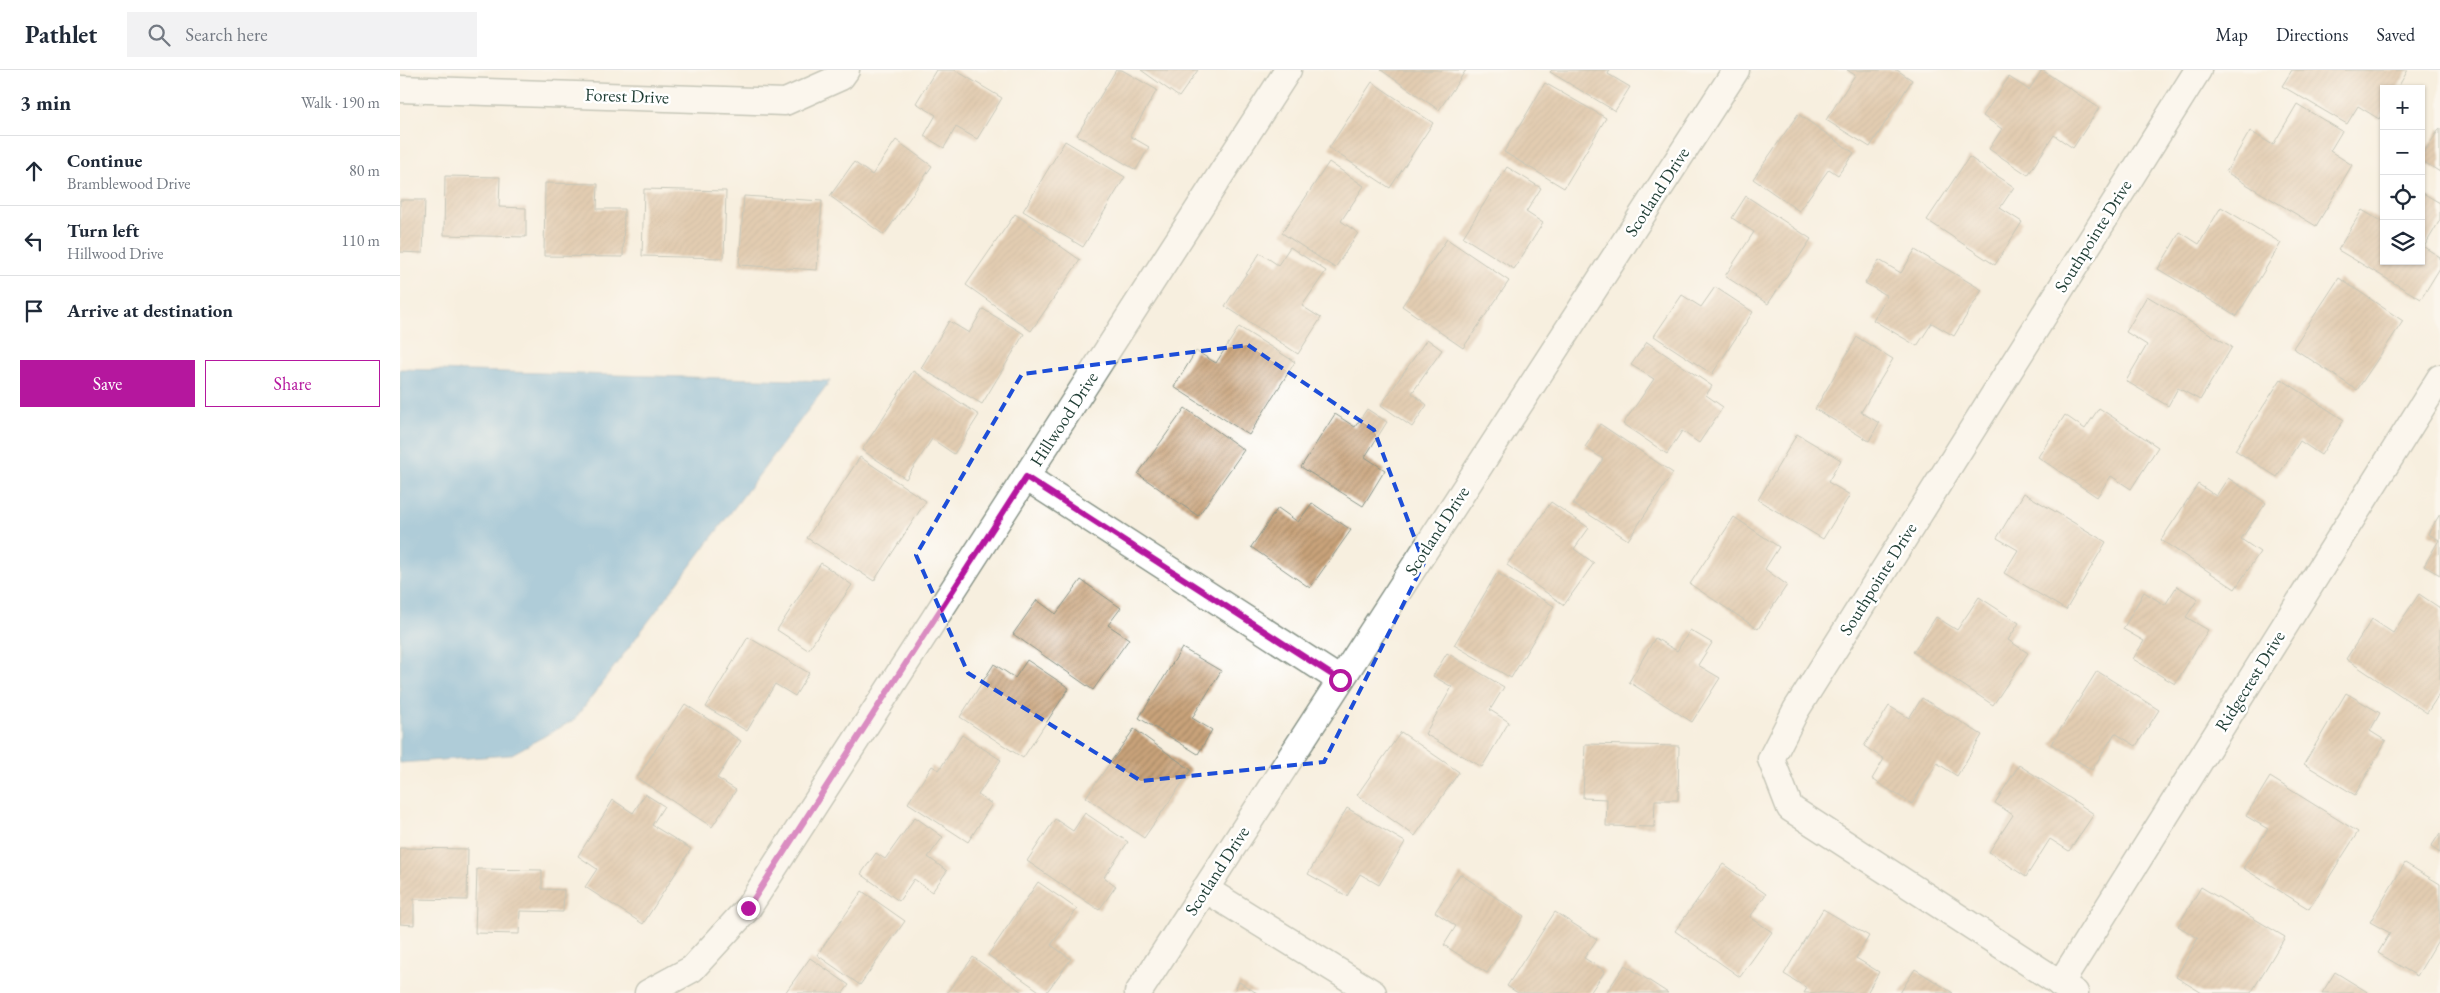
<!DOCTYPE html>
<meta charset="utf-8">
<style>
body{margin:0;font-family:"EB Garamond",serif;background:#f2f2f3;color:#1f2937}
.controls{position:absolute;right:15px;top:15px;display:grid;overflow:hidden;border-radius:0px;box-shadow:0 1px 4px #0004}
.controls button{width:45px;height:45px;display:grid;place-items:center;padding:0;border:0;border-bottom:1px solid #e0e1e3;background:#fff;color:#1f2937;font:25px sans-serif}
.stop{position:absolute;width:15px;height:15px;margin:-11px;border:4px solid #b5179e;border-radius:50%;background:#fff}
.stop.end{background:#b5179e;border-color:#fff;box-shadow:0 1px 5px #0008}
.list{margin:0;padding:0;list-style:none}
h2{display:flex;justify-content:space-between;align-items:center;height:65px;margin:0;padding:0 20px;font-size:21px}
h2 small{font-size:16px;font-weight:400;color:#747a83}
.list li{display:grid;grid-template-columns:32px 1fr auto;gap:15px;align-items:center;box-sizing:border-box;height:70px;padding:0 20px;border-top:1px solid #e0e1e3}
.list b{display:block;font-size:19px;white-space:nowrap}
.list p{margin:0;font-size:16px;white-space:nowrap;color:#747a83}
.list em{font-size:16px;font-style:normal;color:#747a83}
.actions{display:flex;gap:10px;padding:15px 20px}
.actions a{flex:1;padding:11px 0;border:1px solid #b5179e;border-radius:0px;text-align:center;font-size:18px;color:#b5179e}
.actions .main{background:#b5179e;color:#fff}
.icon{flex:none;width:28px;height:28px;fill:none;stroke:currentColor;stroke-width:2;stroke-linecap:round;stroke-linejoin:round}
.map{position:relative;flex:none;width:2040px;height:923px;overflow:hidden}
header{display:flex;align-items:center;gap:30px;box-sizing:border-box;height:70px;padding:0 25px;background:#fff;border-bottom:1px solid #e0e1e3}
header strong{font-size:24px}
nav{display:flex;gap:28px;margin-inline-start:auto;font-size:18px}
.search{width:350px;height:45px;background:#f2f2f3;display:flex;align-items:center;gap:12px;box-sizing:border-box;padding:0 18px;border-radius:0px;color:#747a83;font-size:19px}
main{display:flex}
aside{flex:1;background:#fff}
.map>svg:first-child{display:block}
.water{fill:#58a3d0;stroke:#3c7082}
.building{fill:url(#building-hatch)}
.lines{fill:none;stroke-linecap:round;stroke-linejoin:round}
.minor-casing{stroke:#8b968a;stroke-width:29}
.minor{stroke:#fff;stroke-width:26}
.route{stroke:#b5179e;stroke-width:6}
.marked{fill:none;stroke:#1d4ed8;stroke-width:4;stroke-dasharray:10 6;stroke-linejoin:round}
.labels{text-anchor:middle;stroke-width:5;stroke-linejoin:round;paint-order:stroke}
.street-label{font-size:18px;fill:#1f3d34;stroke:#fff}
</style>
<header>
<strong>Pathlet</strong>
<div class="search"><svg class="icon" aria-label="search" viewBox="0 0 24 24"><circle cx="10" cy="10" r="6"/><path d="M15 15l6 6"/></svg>Search here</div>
<nav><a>Map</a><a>Directions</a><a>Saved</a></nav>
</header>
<main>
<aside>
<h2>3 min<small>Walk · 190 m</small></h2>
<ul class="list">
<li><svg class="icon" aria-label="ahead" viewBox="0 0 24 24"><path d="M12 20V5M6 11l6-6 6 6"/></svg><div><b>Continue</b><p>Bramblewood Drive</p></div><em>80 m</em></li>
<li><svg class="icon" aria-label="left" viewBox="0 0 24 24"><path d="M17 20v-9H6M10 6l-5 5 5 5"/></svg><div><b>Turn left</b><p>Hillwood Drive</p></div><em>110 m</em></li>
<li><svg class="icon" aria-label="arrive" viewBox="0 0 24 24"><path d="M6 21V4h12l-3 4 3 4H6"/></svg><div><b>Arrive at destination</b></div></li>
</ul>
<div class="actions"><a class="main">Save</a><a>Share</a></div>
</aside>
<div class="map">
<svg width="2040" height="923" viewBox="0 0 2040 923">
<defs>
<pattern id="building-hatch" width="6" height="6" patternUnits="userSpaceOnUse" patternTransform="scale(1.25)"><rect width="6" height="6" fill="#c9a37a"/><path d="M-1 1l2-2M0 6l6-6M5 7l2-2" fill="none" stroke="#a38665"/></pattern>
</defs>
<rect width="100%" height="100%" fill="#fff"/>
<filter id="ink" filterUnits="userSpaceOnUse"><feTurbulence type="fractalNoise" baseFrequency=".02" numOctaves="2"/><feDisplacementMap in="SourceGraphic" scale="10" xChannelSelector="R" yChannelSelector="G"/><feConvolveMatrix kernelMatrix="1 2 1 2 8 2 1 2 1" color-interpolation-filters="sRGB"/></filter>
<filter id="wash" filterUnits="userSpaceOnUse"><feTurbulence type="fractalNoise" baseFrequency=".0096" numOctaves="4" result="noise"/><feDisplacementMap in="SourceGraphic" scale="20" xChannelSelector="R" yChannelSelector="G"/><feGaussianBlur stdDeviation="1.12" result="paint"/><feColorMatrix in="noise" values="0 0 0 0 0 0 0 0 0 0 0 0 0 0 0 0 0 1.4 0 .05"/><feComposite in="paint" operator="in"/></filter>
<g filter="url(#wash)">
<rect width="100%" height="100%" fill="#f7efdf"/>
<polygon class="water" points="0,299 430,311 174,650 110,685 0,693"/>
<g id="blocks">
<g class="building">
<polygon points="536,0 555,0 602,28 577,69 556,57 544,78 524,66 536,45 516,33"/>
<polygon points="716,0 722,0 757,20 730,66 749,77 736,100 677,65"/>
<polygon points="741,0 798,0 779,27"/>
<polygon points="981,0 1066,0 1039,40"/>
<polygon points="1152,0 1210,0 1208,4 1230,17 1215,41 1150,2"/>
<polygon points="1447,0 1497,0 1512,10 1470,77 1426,50 1455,5"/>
<polygon points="1642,0 1699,38 1673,78 1654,65 1628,105 1589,79 1602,59 1583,46 1609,7 1629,20"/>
<polygon points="1892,0 2008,0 1997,19 1984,19 1984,41 1979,49 1958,36 1947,54 1882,16"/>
<polygon points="972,12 1033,53 990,118 929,78"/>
<polygon points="1145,13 1206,48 1164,118 1104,82"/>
<polygon points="1897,34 1942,61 1930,81 1952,95 1916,156 1826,102 1850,61 1873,75"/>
<polygon points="1398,44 1454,83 1438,105 1429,99 1399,141 1353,109"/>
<polygon points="2040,58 2040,102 2021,90 2021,87"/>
<polygon points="496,70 532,96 484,165 430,126 454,92 472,105"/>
<polygon points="665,71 725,107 683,177 623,141"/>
<polygon points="1569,87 1614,117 1600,138 1622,152 1595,195 1527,150"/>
<polygon points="929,92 964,116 941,151 958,163 935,198 882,163"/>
<polygon points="1107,97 1141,118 1126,142 1143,153 1114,199 1063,167"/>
<polygon points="45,106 100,107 99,137 126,138 126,167 44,165"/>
<polygon points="145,113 198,114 197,139 224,139 223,187 144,186"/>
<polygon points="244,119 326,121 324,188 242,186"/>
<polygon points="2021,122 2040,133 2040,150 2024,177 2040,187 2040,198 2021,229 1938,180 1962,140 1984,153 1984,191 2021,191"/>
<polygon points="344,126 422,131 417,200 339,195"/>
<polygon points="1346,126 1411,169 1368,234 1325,206 1354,162 1332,148"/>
<polygon points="0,130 25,130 23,183 0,182"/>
<polygon points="1821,137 1881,173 1837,246 1758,199 1780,162 1799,174"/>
<polygon points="615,144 680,190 631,261 566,215"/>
<polygon points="1047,169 1109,211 1063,278 1002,236"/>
<polygon points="890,177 926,201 902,236 921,248 898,284 825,236 860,183 878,195"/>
<polygon points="1515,180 1582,220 1554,266 1532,253 1517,276 1473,250 1487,226 1465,213 1479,190 1501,203"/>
<polygon points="1939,208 2003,251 1957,320 1893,278"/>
<polygon points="1315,217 1353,242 1312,304 1254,266 1282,225 1301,237"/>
<polygon points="1747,226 1832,277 1800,330 1778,318 1768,336 1726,311 1747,275 1726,262"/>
<polygon points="583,239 624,264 582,334 521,298 549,251 569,263"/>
<polygon points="839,257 895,292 849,365 774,317 796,281 816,293"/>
<polygon points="1457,267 1493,289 1461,342 1479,353 1469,371 1415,339"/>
<polygon points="1027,269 1042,280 1012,323 1027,335 1012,357 981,335"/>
<polygon points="1247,272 1312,316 1306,325 1323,337 1299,373 1282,361 1267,384 1223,354 1254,309 1231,295"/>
<polygon points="513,301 579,345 554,384 532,369 506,409 462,380"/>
<polygon points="1881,309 1944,350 1921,385 1900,371 1877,407 1835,380"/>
<polygon points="785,338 844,380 798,446 738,404"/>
<polygon points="1699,338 1758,377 1731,419 1711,406 1697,427 1638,387 1665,345 1685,359"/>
<polygon points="967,339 987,352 965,387 985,400 963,436 901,397 935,344 955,357"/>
<polygon points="1200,354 1273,403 1228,470 1173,434 1203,389 1185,377"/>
<polygon points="1397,364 1441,390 1428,412 1450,425 1423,469 1358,430"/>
<polygon points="460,387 526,431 474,511 407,468"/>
<polygon points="1828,408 1866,433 1841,469 1860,482 1835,519 1761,470 1798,414 1816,426"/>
<polygon points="1624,423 1706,472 1666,540 1604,503 1618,480 1597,468"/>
<polygon points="1151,432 1189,458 1174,479 1194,493 1164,535 1107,495"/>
<polygon points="912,433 951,460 910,518 851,477 878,438 898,452"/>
<polygon points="2040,444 2040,505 2024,496 2039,470 2028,464"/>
<polygon points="1334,447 1379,477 1365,499 1387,515 1358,559 1290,514"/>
<polygon points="421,493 452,515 408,580 377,560"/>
<polygon points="1097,503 1154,536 1111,608 1054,575"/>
<polygon points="681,510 721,538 708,555 729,569 693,620 613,564 637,530 656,544"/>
<polygon points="1777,516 1798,529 1786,547 1808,560 1775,614 1733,589 1744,571 1723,559 1744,522 1765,535"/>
<polygon points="2019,524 2040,538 2040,623 2027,643 1946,589 1972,549 1993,563"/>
<polygon points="1579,527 1619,553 1608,570 1628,583 1593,635 1513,582 1536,547 1557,560"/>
<polygon points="1290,560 1312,573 1298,595 1320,608 1292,652 1229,612 1255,568 1277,581"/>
<polygon points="348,567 409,603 395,626 375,614 347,661 306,637"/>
<polygon points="782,578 821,601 792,648 812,660 798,684 739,648"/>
<polygon points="1047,583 1104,617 1090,640 1109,652 1082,697 1025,664 1052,617 1033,606"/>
<polygon points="627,590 669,618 623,688 560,647 594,594 615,608"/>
<polygon points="1697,601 1759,640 1736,676 1715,663 1692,700 1651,674"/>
<polygon points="1946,623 1980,643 1970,661 1986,671 1955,725 1904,694"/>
<polygon points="1522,628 1582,665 1557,706 1537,693 1512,734 1472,709 1484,689 1464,676 1489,636 1509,648"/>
<polygon points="285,634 341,671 317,708 336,720 312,757 237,708"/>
<polygon points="734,659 791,700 744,768 686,727"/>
<polygon points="1001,662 1059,702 1015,766 957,725"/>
<polygon points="562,665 601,690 578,725 592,734 568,772 508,733 532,696 539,700"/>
<polygon points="1185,674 1279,676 1278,730 1255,730 1254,757 1206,756 1207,729 1183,728"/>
<polygon points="1619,695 1694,744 1669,781 1650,769 1626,807 1589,782 1613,745 1595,733"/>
<polygon points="1870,707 1958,762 1909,839 1843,798 1868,759 1846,746"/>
<polygon points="245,724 264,736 252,755 291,779 243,854 185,817 197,799 178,786 213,730 233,743"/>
<polygon points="947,738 1005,772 979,815 960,804 947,826 908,804"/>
<polygon points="685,743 728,772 704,807 716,816 699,840 627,791 655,749 673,761"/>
<polygon points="515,747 543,767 528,787 547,801 532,822 514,809 499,831 461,804 476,783 485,789"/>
<polygon points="2040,763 2040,783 2031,777"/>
<polygon points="0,778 68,779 67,830 14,829 14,855 0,854"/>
<polygon points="2005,793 2040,814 2040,867 2017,906 1978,883 1990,863 1970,852"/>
<polygon points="1323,794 1366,824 1350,847 1372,862 1340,907 1275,861"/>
<polygon points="77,799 142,800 142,819 164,820 163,842 120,841 119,864 75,863"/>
<polygon points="1060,804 1124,846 1087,903 1044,875 1056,856 1035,842"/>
<polygon points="638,812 677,839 651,875 671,889 646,923 642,923 588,885"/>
<polygon points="1801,817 1885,867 1851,923 1802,923 1776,907 1798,868 1778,856"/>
<polygon points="462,821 505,851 460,915 417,885"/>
<polygon points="1423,839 1469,866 1456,888 1479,902 1467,923 1404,923 1407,918 1384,904"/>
<polygon points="1155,842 1197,869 1184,888 1205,901 1190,923 1118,923 1107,916"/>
<polygon points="573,887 622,922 621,923 547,923"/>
<polygon points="410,888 449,915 443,923 385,923"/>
<polygon points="1225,895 1268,923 1206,923"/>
<polygon points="1515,899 1553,923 1500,923"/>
<polygon points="1935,902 1969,923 1922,923"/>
<polygon points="839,912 857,923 833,923"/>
</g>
</g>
</g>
<g filter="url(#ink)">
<use href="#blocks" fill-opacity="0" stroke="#8b968a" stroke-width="1"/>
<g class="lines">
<g class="minor-casing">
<g id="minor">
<polyline points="0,19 385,32 441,7 446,0"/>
<polyline points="626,407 940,610"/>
<polyline points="805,819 973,923"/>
<polyline points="1660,914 2040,308"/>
<polyline points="248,923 292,899 348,838 888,0"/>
<polyline points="738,923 1336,0"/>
<polyline points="1675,923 1390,738 1371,689 1396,640 1798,0"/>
</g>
</g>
<use href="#minor" class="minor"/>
</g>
</g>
<g class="lines" filter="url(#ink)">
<polyline class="route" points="348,838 626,407 940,610"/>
</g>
<path d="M0 0H2040V923H0ZM848,275L974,360L1024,493L924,692L741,711L568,603L516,485L622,304Z" fill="#f7efdf" fill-opacity=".55" fill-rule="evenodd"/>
<path class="marked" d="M848,275L974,360L1024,493L924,692L741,711L568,603L516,485L622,304Z"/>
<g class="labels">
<g class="street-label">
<text transform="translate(227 26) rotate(2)" y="6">Forest Drive</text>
<text transform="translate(1257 122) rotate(-57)" y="6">Scotland Drive</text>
<text transform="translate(1693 166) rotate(-58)" y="6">Southpointe Drive</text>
<text transform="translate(664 349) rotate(-57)" y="6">Hillwood Drive</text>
<text transform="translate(1037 461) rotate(-57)" y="6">Scotland Drive</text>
<text transform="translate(1478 509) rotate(-58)" y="6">Southpointe Drive</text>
<text transform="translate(1850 611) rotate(-58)" y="6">Ridgecrest Drive</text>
<text transform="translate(817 801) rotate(-57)" y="6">Scotland Drive</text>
</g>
</g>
</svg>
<div class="controls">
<button>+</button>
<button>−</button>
<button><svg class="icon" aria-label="locate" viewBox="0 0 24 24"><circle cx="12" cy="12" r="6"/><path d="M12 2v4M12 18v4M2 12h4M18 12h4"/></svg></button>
<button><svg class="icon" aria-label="layers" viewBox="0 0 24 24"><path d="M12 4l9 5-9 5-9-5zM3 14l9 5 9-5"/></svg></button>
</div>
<div class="stop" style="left:940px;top:610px"></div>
<div class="stop end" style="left:348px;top:838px"></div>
</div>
</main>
